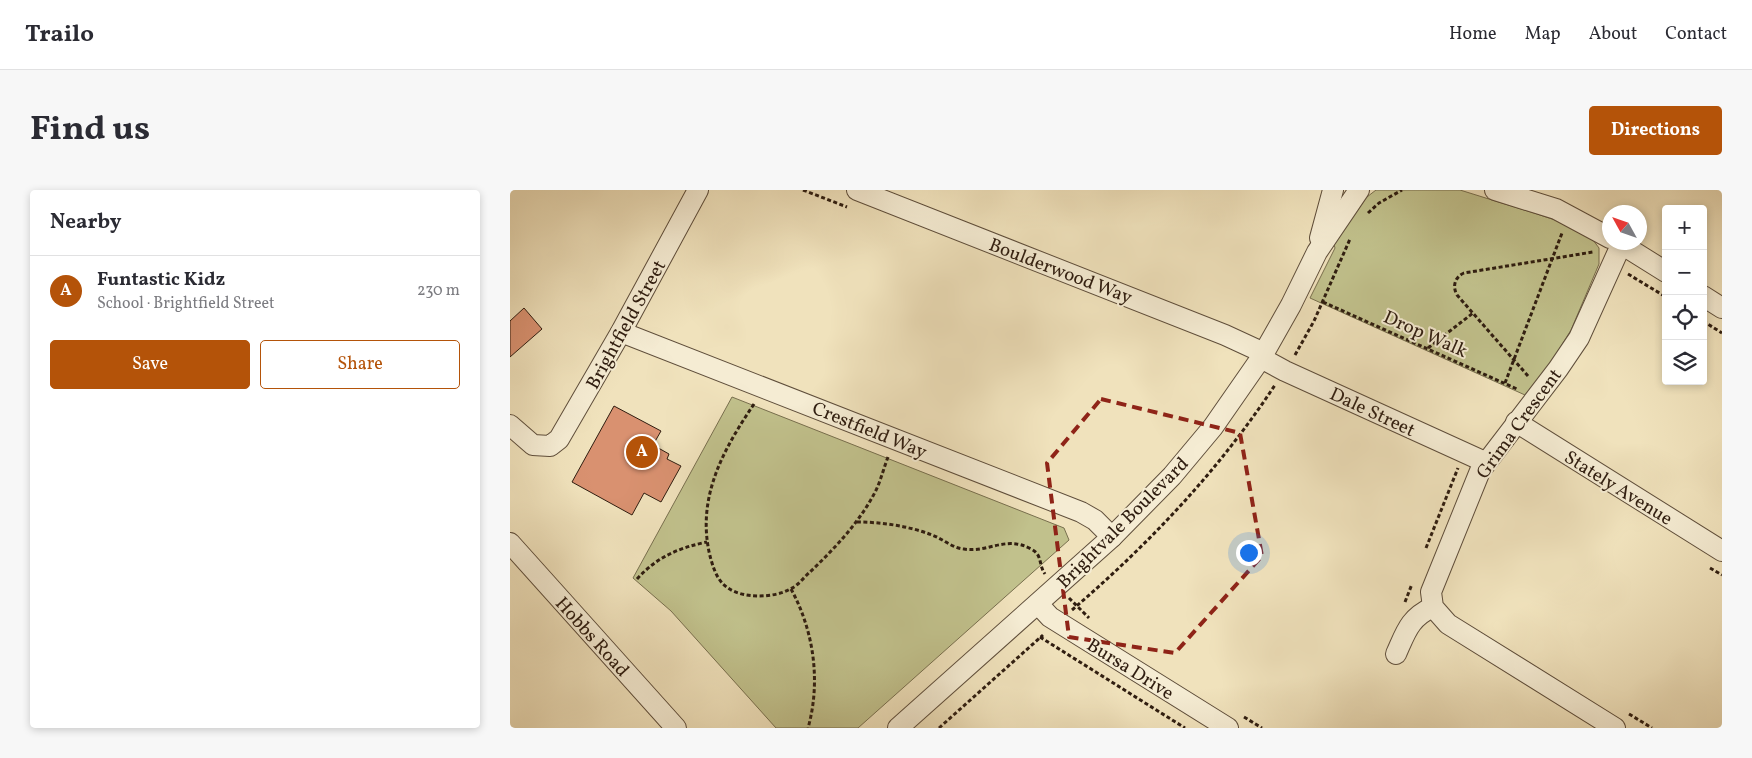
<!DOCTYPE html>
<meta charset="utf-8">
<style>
body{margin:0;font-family:Vollkorn,serif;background:#f7f7f7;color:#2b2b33}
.controls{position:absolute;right:15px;top:15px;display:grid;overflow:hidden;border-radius:5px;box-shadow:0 2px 8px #0003}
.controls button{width:45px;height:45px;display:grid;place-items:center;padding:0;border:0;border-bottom:1px solid #e1e1e2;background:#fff;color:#2b2b33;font:25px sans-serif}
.compass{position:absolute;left:1092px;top:15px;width:45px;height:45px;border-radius:50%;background:#fff;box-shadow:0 2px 8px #0003;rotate:310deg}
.you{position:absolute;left:738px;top:362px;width:18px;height:18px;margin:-12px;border:4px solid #fff;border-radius:50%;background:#1a73e8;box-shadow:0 0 0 8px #1a73e833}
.badge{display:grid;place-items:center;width:32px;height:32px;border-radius:50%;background:#b45309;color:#fff;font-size:16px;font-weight:700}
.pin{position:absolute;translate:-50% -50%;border:2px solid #fff;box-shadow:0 1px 5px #0006}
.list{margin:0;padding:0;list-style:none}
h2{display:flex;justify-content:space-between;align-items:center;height:65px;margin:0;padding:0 20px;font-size:21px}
h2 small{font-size:16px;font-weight:400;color:#7c7c81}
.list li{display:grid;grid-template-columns:32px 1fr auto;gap:15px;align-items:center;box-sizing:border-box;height:70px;padding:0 20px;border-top:1px solid #e1e1e2}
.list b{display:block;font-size:19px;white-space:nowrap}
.list p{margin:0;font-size:16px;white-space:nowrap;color:#7c7c81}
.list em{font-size:16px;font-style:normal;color:#7c7c81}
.actions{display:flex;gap:10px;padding:15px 20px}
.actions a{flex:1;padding:11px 0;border:1px solid #b45309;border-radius:5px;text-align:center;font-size:18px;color:#b45309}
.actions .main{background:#b45309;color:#fff}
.icon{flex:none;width:28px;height:28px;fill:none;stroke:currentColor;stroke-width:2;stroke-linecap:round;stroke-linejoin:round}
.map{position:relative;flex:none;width:1212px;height:538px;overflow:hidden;border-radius:5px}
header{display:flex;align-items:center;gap:30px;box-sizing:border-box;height:70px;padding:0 25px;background:#fff;border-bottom:1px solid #e1e1e2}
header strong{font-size:24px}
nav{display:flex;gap:28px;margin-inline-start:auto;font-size:18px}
.intro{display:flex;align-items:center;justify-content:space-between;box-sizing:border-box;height:120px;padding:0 30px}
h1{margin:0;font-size:35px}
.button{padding:12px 22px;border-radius:5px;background:#b45309;color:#fff;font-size:18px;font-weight:700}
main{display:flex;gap:30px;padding:0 30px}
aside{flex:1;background:#fff;border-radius:5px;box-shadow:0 2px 8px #0003}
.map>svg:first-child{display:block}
.green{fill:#c1c18c;stroke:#786f4e}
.building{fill:#d99170;stroke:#2f1d10}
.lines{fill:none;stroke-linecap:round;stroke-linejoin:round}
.minor-casing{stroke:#5f4e3b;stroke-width:22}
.path{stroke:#2f1d10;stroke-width:3;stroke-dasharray:4 2.5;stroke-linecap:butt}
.minor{stroke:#f5ecd3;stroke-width:20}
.marked{fill:none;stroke:#8f2418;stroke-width:4;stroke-dasharray:10 6;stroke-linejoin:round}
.labels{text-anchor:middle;stroke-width:4;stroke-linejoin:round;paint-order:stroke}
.street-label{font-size:19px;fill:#2f1d10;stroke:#f5ecd3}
</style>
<header>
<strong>Trailo</strong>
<nav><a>Home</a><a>Map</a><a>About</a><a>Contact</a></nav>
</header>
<div class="intro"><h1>Find us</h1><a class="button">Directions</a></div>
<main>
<aside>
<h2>Nearby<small></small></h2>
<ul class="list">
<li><span class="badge">A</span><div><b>Funtastic Kidz</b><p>School · Brightfield Street</p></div><em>230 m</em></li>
</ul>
<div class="actions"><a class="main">Save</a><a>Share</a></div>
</aside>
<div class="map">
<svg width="1212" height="538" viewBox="0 0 1212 538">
<rect width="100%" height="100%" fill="#f0e2bc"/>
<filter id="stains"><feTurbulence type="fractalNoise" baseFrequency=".004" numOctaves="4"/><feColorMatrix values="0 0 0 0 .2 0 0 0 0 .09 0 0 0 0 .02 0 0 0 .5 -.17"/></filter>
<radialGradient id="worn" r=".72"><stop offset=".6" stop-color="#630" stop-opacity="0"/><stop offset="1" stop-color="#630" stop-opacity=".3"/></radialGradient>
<g class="green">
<polygon points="866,0 950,0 1027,24 1045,30 1083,50 1089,58 1089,74 1061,140 1040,174 1015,205 800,108 825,58 823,51 853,10"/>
<polygon points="222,207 554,338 559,350 348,538 266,538 161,421 123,388"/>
</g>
<g class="building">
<polygon points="14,118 32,139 0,167 0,131"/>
<polygon points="104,216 151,241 143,255 159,264 157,269 171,276 151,312 134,303 122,325 62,292"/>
</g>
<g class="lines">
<g class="minor-casing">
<g id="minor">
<polyline points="347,0 715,145 754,163"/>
<polyline points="985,0 1046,19 1100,48"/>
<polyline points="810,48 823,0"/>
<polyline points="1108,52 1156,82"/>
<polyline points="1193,106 1212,118"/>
<polyline points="111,142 571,322 585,330 602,347"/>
<polyline points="751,168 775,181 975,272"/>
<polyline points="1006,232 1212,361"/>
<polyline points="0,235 23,255 40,256 49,249 111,142 188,0"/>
<polyline points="0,353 166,538"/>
<polyline points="528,414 540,427 718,538"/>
<path d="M886,464C896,442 899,428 923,417"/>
<polyline points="388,538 602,347 662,286 703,237 751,168 781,115 807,62 849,0"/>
<polyline points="1105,538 938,434 923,417 921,402 970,281 1048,179 1069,148 1111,55"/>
</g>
</g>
<g class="path">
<polyline points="293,0 337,17"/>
<polyline points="858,23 869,13 892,0"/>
<polyline points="1118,84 1156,107"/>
<polyline points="813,112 1007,199"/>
<polyline points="1193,131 1212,143"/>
<polyline points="918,158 963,123"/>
<polyline points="785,165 804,131 840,49"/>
<path d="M1018,186L947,105C942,96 945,87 954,83L1083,62"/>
<polyline points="995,193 1052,43"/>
<path d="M244,214C213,260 186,308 200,366C203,377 207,391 218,398C233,409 265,408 280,399C288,396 294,387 300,382C324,359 347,335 363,306C370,294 373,280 378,267"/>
<path d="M347,332C371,332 399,336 422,345C433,349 442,358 454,359C478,363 496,345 521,359C533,365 528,374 535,384"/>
<polyline points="916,358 948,278"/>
<polyline points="1200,378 1212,385"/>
<path d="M127,389C147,367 168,358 197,352"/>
<path d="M281,399C304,441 311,492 298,538"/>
<polyline points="559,408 579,428"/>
<polyline points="895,412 902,394"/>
<path d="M562,420C640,353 709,280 765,195"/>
<polyline points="530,447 675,538"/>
<polyline points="1119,524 1142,538"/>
<polyline points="734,527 752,538"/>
<polyline points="429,538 533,445"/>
</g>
<use href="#minor" class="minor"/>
</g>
<path class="marked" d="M591,209L730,243L752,366L665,463L559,447L537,273Z"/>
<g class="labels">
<g class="street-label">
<text transform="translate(551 80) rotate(21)" y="7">Boulderwood Way</text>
<text transform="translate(115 134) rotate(-61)" y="7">Brightfield Street</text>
<text transform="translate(916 143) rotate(24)" y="7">Drop Walk</text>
<text transform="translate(863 221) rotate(25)" y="7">Dale Street</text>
<text transform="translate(1008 233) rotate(-54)" y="7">Grima Crescent</text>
<text transform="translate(360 239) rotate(22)" y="7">Crestfield Way</text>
<text transform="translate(1109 297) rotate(32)" y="7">Stately Avenue</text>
<text transform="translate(612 332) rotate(-45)" y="7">Brightvale Boulevard</text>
<text transform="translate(83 446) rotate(48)" y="7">Hobbs Road</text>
<text transform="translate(621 478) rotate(32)" y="7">Bursa Drive</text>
</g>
</g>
<rect width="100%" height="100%" filter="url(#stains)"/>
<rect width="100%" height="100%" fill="url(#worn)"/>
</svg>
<div class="controls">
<button>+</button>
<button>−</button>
<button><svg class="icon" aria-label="locate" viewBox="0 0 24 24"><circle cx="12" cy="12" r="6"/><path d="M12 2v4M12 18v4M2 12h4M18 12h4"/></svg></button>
<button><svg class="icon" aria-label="layers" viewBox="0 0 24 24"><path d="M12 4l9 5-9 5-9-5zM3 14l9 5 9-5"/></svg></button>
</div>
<svg class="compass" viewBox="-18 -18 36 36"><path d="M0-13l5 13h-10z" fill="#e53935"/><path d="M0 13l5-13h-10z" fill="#7c7c81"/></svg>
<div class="you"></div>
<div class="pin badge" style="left:132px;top:262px">A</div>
</div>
</main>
